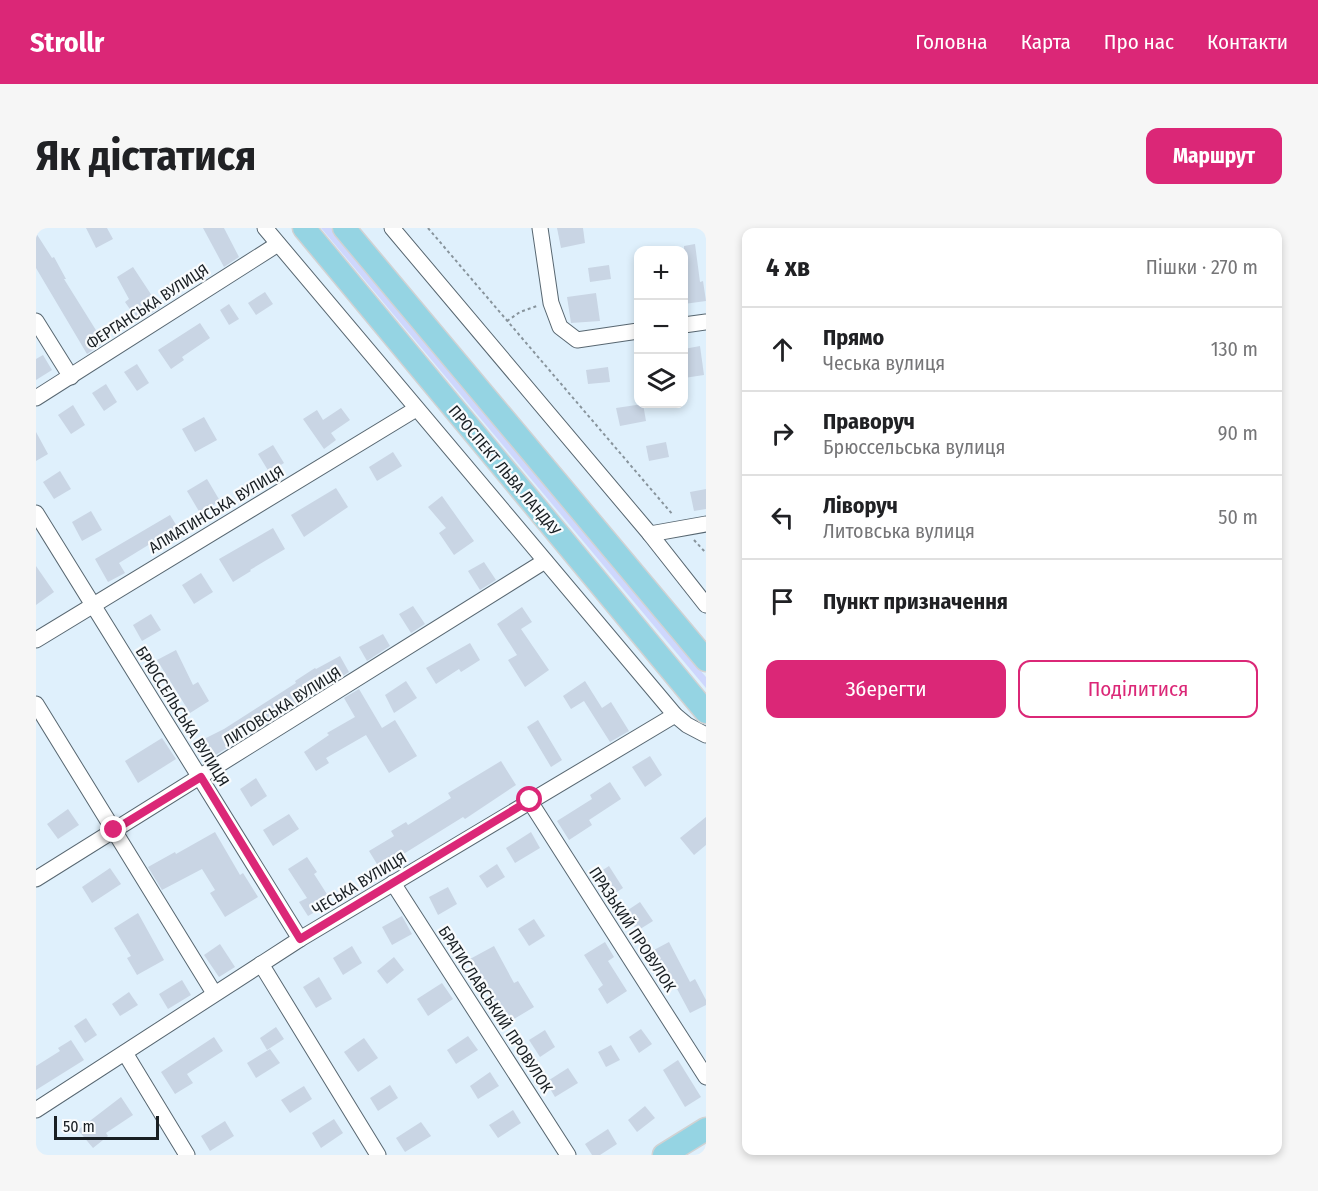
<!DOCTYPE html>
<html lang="uk">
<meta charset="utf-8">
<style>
body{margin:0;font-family:"Fira Sans Condensed",sans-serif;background:#f6f6f6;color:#202124}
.controls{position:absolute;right:18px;top:18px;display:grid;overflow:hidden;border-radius:12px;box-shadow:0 3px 9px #0003}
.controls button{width:54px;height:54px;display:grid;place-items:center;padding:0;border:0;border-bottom:2px solid #e0e0e0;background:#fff;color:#202124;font:30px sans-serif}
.scale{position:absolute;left:18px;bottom:15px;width:105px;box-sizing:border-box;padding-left:6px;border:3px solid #191f23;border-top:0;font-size:16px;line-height:21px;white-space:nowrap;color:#191f23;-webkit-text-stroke:4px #f8fbfd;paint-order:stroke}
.stop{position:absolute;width:18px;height:18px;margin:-14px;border:4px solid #db2777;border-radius:50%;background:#fff}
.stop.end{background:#db2777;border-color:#fff;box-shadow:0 2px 6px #0008}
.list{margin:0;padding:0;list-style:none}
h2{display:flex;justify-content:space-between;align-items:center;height:78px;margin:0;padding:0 24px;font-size:26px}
h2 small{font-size:20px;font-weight:400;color:#757577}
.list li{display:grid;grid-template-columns:39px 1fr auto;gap:18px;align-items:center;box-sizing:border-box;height:84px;padding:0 24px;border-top:2px solid #e0e0e0}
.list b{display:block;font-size:22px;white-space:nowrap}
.list p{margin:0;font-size:20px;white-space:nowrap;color:#757577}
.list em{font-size:20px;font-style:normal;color:#757577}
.actions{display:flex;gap:12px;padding:18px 24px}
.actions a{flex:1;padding:14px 0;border:2px solid #db2777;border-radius:12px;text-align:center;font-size:21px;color:#db2777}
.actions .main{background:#db2777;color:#fff}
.icon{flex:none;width:33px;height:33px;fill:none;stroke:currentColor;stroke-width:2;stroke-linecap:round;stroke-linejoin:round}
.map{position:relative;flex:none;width:670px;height:927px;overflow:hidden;border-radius:12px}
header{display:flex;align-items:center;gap:36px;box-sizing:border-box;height:84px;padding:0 30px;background:#db2777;color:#fff}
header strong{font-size:28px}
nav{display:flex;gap:33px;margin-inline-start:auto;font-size:21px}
.intro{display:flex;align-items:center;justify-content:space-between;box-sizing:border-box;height:144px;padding:0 36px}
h1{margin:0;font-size:42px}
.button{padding:15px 27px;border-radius:12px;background:#db2777;color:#fff;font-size:21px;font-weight:700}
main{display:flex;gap:36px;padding:0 36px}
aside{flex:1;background:#fff;border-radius:12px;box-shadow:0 3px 9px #0003}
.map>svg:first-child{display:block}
.green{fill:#ced7fd}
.building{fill:#c9d5e4}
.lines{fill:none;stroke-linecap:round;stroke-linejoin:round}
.street-casing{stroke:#586771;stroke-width:17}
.primary-casing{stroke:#d1d2d3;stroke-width:25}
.path{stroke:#88949c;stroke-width:2;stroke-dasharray:3 3;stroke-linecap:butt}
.street{stroke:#fff;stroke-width:15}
.primary{stroke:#95d4e3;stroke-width:22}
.route{stroke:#db2777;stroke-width:8}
.labels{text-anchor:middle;stroke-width:4.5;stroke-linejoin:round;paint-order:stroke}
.street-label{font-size:16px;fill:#191f23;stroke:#f8fbfd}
</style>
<header>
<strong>Strollr</strong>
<nav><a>Головна</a><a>Карта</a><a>Про нас</a><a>Контакти</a></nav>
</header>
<div class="intro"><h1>Як дістатися</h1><a class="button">Маршрут</a></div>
<main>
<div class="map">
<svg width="670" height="927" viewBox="0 0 670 927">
<rect width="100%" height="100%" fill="#dff0fc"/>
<polygon class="green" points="285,0 295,0 670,449 670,460"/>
<g class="building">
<polygon points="50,0 71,0 77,11 60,20"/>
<polygon points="167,0 188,0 203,29 188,39"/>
<polygon points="521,0 547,0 549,15 525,20"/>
<polygon points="0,5 16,30 18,29 30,51 28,51 68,115 51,126 0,40"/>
<polygon points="659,16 664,54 667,53 670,73 648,76 648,18"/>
<polygon points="573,37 575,51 554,54 552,40"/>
<polygon points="97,39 124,80 102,93 89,74 93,71 81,49"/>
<polygon points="229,64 237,76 220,87 212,75"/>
<polygon points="560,65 564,93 535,95 531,69"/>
<polygon points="193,76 203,91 193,97 184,82"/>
<polygon points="164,95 174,110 146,129 148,132 135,141 122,122"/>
<polygon points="664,118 668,147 648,150 648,121"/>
<polygon points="7,127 16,142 0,152 0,131"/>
<polygon points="101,136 113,155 101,163 88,144"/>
<polygon points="572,139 574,154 552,156 550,142"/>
<polygon points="70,156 81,174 68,183 56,165"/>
<polygon points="607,176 610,193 584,198 580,180"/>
<polygon points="37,177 49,197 35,206 22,187"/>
<polygon points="305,180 314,192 295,205 300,212 288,221 267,191 281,182 287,192"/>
<polygon points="168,189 181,212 159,224 146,201"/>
<polygon points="0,204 12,226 0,233"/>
<polygon points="630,214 633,229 613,233 610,218"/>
<polygon points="237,217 248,235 233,244 222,226"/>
<polygon points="357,224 366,238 341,253 333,239"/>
<polygon points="24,243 35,261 18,271 7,254"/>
<polygon points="171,251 184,273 164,285 151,263"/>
<polygon points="300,260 312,279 268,309 255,287"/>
<polygon points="670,261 670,281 658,283 654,264"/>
<polygon points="406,268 438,313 418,327 403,305 410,300 392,279"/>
<polygon points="55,283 66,302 46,313 36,294"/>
<polygon points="134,287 147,308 133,317 127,308 83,335 89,345 72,354 59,331"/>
<polygon points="237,300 249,321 214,342 215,343 197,354 183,331"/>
<polygon points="448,334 460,352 444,362 432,343"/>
<polygon points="0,338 18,364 0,377"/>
<polygon points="165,345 177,364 158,376 146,357"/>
<polygon points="377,378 389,396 375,405 363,386"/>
<polygon points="486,379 496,394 485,401 513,442 489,459 472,432 481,427 461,396"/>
<polygon points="115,386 125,402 106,413 97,397"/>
<polygon points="347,406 354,418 331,433 323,419"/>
<polygon points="434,415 444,432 425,444 423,441 400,456 390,440"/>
<polygon points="140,422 157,457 162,454 173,473 154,485 121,432"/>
<polygon points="304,428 313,444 178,528 168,511 188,501 260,455 259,453 279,440 280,441"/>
<polygon points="370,453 381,470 358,485 349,467"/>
<polygon points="549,453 566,480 575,474 593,503 574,514 548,473 535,481 527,468"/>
<polygon points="323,461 346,500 359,492 381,528 353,545 330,507 290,530 293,535 280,543 268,524 293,507 291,505 319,489 308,470"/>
<polygon points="502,492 526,532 515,539 491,499"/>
<polygon points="126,510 140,531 102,555 89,533"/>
<polygon points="614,528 626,547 609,559 596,539"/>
<polygon points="465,533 480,557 429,591 427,589 361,630 364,635 347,646 333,623 358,608 355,603 370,594 372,597 415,570 412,565"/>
<polygon points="220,550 231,568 215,579 204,561"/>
<polygon points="574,554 585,571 553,592 556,597 533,612 521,593 556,571 554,567"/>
<polygon points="32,581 43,597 22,611 11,596"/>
<polygon points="253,586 263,601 237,618 227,602"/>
<polygon points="670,589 670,617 658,627 644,610"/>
<polygon points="179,604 204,647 207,645 222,669 189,689 174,665 179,662 166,641 126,662 112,639 139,624 140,626"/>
<polygon points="495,604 504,620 479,635 470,620"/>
<polygon points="271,629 281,644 278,646 296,674 272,688 263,674 271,670 252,641"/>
<polygon points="461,636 469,649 451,660 443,648"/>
<polygon points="573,638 587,660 576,667 562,645"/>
<polygon points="74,640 85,656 56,675 46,659"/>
<polygon points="412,659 421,676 402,687 393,669"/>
<polygon points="604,674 617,693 601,703 589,684"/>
<polygon points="102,685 128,732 101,747 91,730 95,728 78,700"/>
<polygon points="366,688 376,706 356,717 346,699"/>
<polygon points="498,691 509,708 493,718 482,701"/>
<polygon points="569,714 578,729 572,733 591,763 571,776 562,761 567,757 548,727"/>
<polygon points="633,714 654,754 659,751 670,772 670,777 654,785 633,746 629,748 616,723"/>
<polygon points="184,716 199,739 183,749 168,727"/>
<polygon points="316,718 326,735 307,747 297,730"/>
<polygon points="458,718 478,755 482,753 498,779 473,794 448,757 434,731"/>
<polygon points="358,729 368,742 351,756 341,743"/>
<polygon points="283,749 296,771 280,780 267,759"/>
<polygon points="146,752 155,767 132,781 123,766"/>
<polygon points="406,755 417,771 392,788 381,771"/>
<polygon points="93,764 102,777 84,788 76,776"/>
<polygon points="50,790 61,807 49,815 38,798"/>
<polygon points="240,799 248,811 231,822 224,810"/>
<polygon points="605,801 616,816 603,825 593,809"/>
<polygon points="509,802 519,819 504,829 493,812"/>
<polygon points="432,808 442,822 420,836 411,822"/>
<polygon points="178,809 187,823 151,846 157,855 139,866 125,844"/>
<polygon points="328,810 342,830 322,844 308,824"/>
<polygon points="35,812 48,832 0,862 0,838 24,823 22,820"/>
<polygon points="575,817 584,832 570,839 562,824"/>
<polygon points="234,821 244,835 220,850 211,835"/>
<polygon points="642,832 665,869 649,879 627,842"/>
<polygon points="532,840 542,855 519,869 510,854"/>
<polygon points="454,844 463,858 442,871 434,858"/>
<polygon points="354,857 362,870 342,883 334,870"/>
<polygon points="268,858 276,871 254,885 245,872"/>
<polygon points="85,869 97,887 70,905 72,908 57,920 42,902"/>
<polygon points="609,878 619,890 601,904 592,892"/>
<polygon points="477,882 485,895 462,910 453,897"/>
<polygon points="298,891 307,905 285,920 276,905"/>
<polygon points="189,893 198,908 174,923 165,908"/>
<polygon points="385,894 395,908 369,924 360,910"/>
<polygon points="572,901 581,916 564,927 556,927 549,916"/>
</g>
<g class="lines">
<g class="street-casing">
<g id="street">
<polyline points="229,0 639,487 651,497 670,507"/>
<polyline points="356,0 614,306 670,377"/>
<polyline points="504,0 515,75 524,99 541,112 602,103"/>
<polyline points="0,93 35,149"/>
<polyline points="648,97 670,94"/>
<polyline points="0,170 242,16"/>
<polyline points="0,285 264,711"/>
<polyline points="614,306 670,296"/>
<polyline points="0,412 380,181"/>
<polyline points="0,476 178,765"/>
<polyline points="493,572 670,849"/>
<polyline points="0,651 509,333"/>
<polyline points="357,655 532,927"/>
<polyline points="225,736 342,927"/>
<polyline points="89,825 151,927"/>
<polyline points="0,882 264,711 639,487"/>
</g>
</g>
<g class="primary-casing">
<g id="primary">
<polyline points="268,0 670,484"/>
<polyline points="308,0 670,432"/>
<polyline points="628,927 670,901"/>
</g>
</g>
<g class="path">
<polyline points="392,0 637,287"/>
<polyline points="471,93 484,84 501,78"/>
<polyline points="658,312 670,325"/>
</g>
<use href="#street" class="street"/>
<use href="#primary" class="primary"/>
</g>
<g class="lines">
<polyline class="route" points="78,602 165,549 264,711 494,572"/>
</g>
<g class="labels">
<g class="street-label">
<text transform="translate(111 78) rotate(-33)" y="6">ФЕРГАНСЬКА ВУЛИЦЯ</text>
<text transform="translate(469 242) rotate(50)" y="6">ПРОСПЕКТ ЛЬВА ЛАНДАУ</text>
<text transform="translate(180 281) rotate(-31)" y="6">АЛМАТИНСЬКА ВУЛИЦЯ</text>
<text transform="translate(246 478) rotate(-32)" y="6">ЛИТОВСЬКА ВУЛИЦЯ</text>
<text transform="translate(147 488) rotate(58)" y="6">БРЮССЕЛЬСЬКА ВУЛИЦЯ</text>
<text transform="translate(323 655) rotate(-31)" y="6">ЧЕСЬКА ВУЛИЦЯ</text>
<text transform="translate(597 701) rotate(57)" y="6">ПРАЗЬКИЙ ПРОВУЛОК</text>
<text transform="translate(460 781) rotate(57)" y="6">БРАТИСЛАВСЬКИЙ ПРОВУЛОК</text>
</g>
</g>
</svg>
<div class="controls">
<button>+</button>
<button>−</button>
<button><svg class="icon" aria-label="layers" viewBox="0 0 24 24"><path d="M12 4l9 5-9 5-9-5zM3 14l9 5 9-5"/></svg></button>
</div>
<div class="scale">50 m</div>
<div class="stop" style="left:494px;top:572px"></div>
<div class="stop end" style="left:78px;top:602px"></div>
</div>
<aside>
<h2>4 хв<small>Пішки · 270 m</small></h2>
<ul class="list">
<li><svg class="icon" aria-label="ahead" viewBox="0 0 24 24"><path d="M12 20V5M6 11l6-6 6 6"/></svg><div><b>Прямо</b><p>Чеська вулиця</p></div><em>130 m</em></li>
<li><svg class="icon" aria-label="right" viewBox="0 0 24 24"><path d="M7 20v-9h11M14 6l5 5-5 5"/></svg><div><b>Праворуч</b><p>Брюссельська вулиця</p></div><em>90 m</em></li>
<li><svg class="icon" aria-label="left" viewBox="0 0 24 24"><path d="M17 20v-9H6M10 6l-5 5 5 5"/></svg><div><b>Ліворуч</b><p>Литовська вулиця</p></div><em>50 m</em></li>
<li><svg class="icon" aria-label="arrive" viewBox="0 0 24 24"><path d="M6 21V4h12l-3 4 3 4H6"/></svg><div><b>Пункт призначення</b></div></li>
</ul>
<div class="actions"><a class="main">Зберегти</a><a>Поділитися</a></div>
</aside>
</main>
